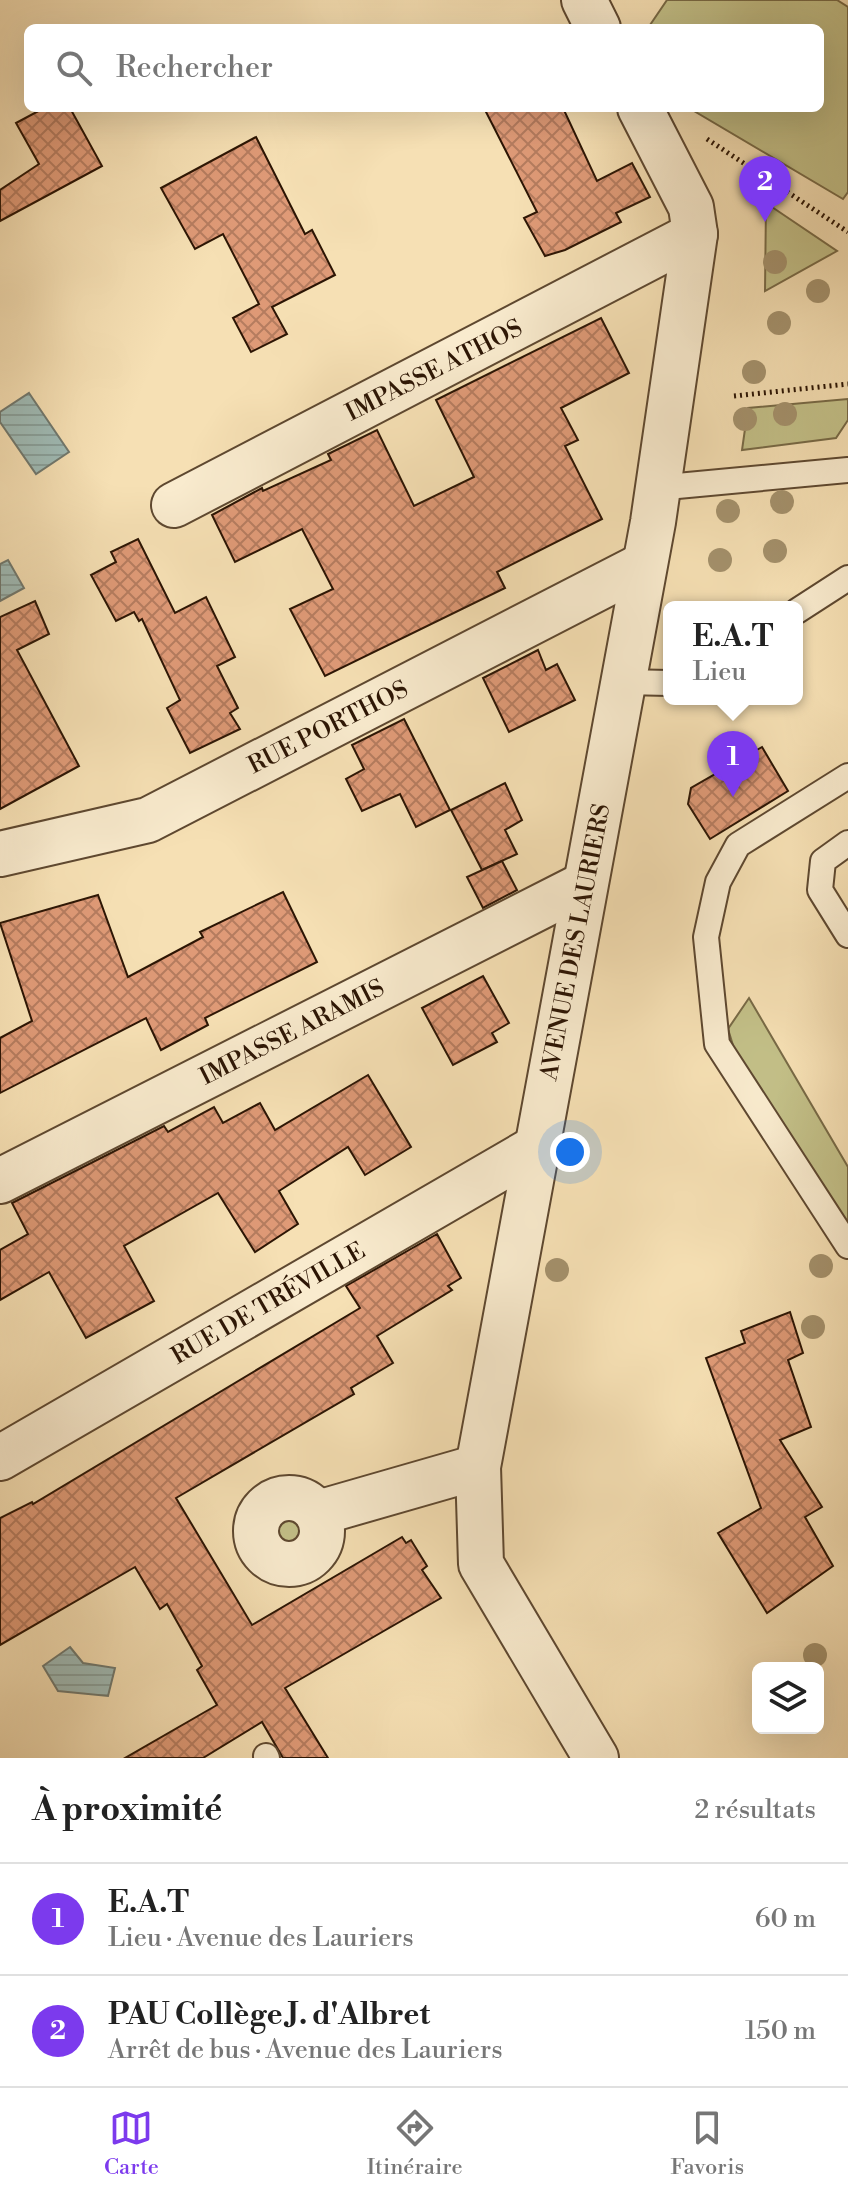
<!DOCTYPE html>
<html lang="fr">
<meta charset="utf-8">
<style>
body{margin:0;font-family:"Libre Bodoni",serif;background:#f2f2f2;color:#222}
.controls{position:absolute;right:24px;bottom:24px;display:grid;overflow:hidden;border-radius:12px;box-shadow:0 8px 32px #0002}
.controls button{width:72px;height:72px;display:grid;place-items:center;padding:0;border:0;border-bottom:2px solid #e0e0e0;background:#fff;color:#222;font:40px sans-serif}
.you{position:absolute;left:570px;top:1152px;width:28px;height:28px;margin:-20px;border:6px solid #fff;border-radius:50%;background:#1a73e8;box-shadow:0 0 0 12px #1a73e833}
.badge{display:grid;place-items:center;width:52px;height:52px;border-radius:50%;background:#7c3aed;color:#fff;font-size:26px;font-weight:700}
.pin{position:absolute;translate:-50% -66px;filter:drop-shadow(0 2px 4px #0008)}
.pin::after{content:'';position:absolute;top:42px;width:28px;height:24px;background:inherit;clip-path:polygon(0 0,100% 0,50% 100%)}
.popup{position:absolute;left:663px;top:601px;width:140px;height:104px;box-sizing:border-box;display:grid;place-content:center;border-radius:12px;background:#fff;filter:drop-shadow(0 2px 6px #0005);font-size:26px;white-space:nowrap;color:#767676}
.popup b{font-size:30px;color:#222}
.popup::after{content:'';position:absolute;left:50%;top:100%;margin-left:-16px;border:16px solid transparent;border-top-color:#fff}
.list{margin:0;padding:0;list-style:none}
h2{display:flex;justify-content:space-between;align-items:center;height:104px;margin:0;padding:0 32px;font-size:34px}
h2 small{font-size:26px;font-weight:400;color:#767676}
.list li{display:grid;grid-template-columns:52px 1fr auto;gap:24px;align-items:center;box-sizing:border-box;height:112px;padding:0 32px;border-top:2px solid #e0e0e0}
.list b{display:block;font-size:30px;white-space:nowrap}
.list p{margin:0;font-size:26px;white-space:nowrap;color:#767676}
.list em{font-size:26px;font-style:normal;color:#767676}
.icon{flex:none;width:44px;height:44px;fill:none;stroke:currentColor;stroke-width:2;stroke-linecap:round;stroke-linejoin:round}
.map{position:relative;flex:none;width:848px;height:1758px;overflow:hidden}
.search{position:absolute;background:#fff;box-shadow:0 8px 32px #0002;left:24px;right:24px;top:24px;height:88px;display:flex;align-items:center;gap:20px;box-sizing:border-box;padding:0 28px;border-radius:12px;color:#767676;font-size:30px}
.sheet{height:328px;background:#fff}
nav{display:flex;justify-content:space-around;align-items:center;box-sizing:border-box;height:112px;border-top:2px solid #e0e0e0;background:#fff;font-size:22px;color:#767676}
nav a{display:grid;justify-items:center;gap:4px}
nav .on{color:#7c3aed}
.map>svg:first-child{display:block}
.green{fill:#c3c088;stroke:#786a46;stroke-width:2}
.water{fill:url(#water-rules);stroke:#71796f;stroke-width:2}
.building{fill:url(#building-cross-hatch);stroke:#2c1504;stroke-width:2}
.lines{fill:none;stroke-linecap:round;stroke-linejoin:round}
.service-casing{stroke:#5e4830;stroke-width:28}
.minor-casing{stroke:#5e4830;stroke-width:48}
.path{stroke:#2c1504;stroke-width:5;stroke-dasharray:2 4;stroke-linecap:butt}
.service{stroke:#f9ebce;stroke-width:24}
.minor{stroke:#f9ebce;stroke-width:44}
.tree{fill:#a4916c}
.labels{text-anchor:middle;stroke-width:6;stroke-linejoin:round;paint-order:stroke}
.street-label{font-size:24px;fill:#2c1504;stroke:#f9ebce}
</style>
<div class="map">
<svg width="848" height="1758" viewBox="0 0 848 1758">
<defs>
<pattern id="water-rules" width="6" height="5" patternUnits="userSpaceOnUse" patternTransform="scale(2)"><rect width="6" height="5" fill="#9fbbb6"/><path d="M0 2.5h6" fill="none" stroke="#89a09b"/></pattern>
<pattern id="building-cross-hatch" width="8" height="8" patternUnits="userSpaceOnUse" patternTransform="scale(2)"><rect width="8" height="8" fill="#df9a77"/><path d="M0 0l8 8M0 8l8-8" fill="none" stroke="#b57c5f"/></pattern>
</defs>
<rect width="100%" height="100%" fill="#f6e0b4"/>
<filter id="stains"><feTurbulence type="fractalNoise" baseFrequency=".0025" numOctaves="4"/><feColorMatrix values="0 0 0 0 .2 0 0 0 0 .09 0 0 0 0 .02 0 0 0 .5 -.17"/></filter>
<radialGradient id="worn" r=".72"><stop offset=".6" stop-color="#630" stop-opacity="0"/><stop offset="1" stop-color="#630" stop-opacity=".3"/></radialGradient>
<g class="green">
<polygon points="667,0 837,0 848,7 848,192 843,199 689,108 820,108 820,28 648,28"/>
<polygon points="766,203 837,251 765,291"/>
<polygon points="848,399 848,420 836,438 742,450 748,408"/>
<polygon points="749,998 848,1167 848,1231 736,1055 728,1029"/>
<circle cx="289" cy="1531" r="23"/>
</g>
<g class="water">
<polygon points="29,393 69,452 36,474 0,422 0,412"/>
<polygon points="8,560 24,588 0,601 0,564"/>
<polygon points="70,1647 83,1663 115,1668 108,1696 58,1691 43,1666"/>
</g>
<g class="building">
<polygon points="44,108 70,108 102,166 0,221 0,190 39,164 16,123"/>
<polygon points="484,108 563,108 597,181 632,163 650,197 616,213 621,222 565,250 545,256 524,218 537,212"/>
<polygon points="256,137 305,234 312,230 335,275 272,307 287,334 251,352 233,318 259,304 223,234 195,249 161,188"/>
<polygon points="601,318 629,373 561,408 578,440 565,446 602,519 497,572 505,588 325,676 290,609 333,589 302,529 235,562 212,515 262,488 263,491 331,460 328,454 377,430 414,506 474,477 436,400"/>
<polygon points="138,539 175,613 206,597 235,657 217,666 238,708 230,713 240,729 190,753 167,708 180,700 142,619 139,621 134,612 116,621 91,575 116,562 111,552"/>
<polygon points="35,601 49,634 17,650 79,766 0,809 0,617"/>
<polygon points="538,650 546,670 557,664 575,700 509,732 483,678"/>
<polygon points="404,719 450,810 416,827 400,794 362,811 346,779 364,769 352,745"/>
<polygon points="762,747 788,791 710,839 688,804 691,788"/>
<polygon points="505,783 522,820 505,830 517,854 482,870 451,810"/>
<polygon points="502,861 517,890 483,908 467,877"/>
<polygon points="283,892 317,962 205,1018 208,1025 161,1050 146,1018 0,1093 0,1038 32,1021 0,923 98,895 128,977 203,937 200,932"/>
<polygon points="483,976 509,1023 492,1033 497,1042 453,1065 422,1008"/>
<polygon points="368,1075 411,1147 365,1175 348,1147 279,1191 298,1224 255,1252 218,1193 124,1246 154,1301 86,1338 49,1272 0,1300 0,1250 28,1234 12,1203 164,1126 168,1132 214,1107 223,1123 260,1103 275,1130"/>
<polygon points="437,1234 461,1278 448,1286 452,1290 377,1336 393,1363 351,1388 354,1394 176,1498 252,1625 402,1537 406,1543 411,1540 427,1566 422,1570 441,1598 285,1688 328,1758 283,1758 262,1722 203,1758 125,1758 217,1705 197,1670 202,1666 167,1604 160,1609 135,1567 0,1645 0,1518 32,1502 33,1504 360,1308 346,1286"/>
<polygon points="790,1312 803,1353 788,1360 811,1427 780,1440 822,1507 805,1517 833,1566 767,1613 718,1533 761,1508 706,1358 745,1343 741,1331"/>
</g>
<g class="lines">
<g class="service-casing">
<g id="service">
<polyline points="656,488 848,470"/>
<polyline points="797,611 848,578"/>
<polyline points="624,682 669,683"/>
<polyline points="848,776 738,845 718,882 706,937 717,1044 848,1246"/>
<polyline points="848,843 823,861 820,890 848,935"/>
<polyline points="266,1756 267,1758"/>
</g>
</g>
<g class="minor-casing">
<g id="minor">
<polyline points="584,0 598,28"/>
<polyline points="174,505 695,234"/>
<polyline points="0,854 148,820 643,565"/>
<polyline points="0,1181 585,884"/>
<polyline points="0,1458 537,1147"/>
<circle cx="289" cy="1531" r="33"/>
<polyline points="318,1513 478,1467"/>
<polyline points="596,1758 481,1564 478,1467 653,522 695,234 691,207 640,108"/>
</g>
</g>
<g class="path">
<polyline points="707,139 848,232"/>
<polyline points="734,396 848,384"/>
</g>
<use href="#service" class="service"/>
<use href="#minor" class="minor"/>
</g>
<g class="tree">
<circle cx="775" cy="262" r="12"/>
<circle cx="818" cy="291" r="12"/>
<circle cx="779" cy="323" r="12"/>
<circle cx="754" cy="372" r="12"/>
<circle cx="785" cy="414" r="12"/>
<circle cx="745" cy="419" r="12"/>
<circle cx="782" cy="502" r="12"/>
<circle cx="728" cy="511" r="12"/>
<circle cx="775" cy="551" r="12"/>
<circle cx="720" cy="560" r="12"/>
<circle cx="821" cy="1266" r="12"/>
<circle cx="557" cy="1270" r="12"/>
<circle cx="813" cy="1327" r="12"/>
<circle cx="815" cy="1655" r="12"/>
</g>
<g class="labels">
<g class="street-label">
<text transform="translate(434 370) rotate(-27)" y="8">IMPASSE ATHOS</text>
<text transform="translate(328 727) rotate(-27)" y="8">RUE PORTHOS</text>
<text transform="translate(575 942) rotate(-79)" y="8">AVENUE DES LAURIERS</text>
<text transform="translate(292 1032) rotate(-27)" y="8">IMPASSE ARAMIS</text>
<text transform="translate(268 1303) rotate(-30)" y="8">RUE DE TRÉVILLE</text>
</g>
</g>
<rect width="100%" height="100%" filter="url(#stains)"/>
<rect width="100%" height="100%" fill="url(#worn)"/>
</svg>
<div class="controls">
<button><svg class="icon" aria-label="layers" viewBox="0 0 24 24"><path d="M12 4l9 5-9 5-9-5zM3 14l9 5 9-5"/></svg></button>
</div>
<div class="you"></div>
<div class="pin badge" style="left:733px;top:797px">1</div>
<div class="popup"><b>E.A.T</b>Lieu</div>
<div class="pin badge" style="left:765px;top:222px">2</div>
<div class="search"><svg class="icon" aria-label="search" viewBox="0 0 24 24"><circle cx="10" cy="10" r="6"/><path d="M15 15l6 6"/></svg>Rechercher</div>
</div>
<section class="sheet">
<h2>À proximité<small>2 résultats</small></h2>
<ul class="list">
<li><span class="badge">1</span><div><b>E.A.T</b><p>Lieu · Avenue des Lauriers</p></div><em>60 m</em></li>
<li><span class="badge">2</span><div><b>PAU Collège J. d'Albret</b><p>Arrêt de bus · Avenue des Lauriers</p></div><em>150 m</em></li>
</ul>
</section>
<nav>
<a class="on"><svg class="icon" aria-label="map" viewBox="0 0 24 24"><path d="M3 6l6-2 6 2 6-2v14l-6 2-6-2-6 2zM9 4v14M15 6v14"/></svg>Carte</a>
<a><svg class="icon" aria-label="directions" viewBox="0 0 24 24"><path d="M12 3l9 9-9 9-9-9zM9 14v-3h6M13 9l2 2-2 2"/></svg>Itinéraire</a>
<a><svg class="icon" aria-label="saved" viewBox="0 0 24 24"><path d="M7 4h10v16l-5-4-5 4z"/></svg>Favoris</a>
</nav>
